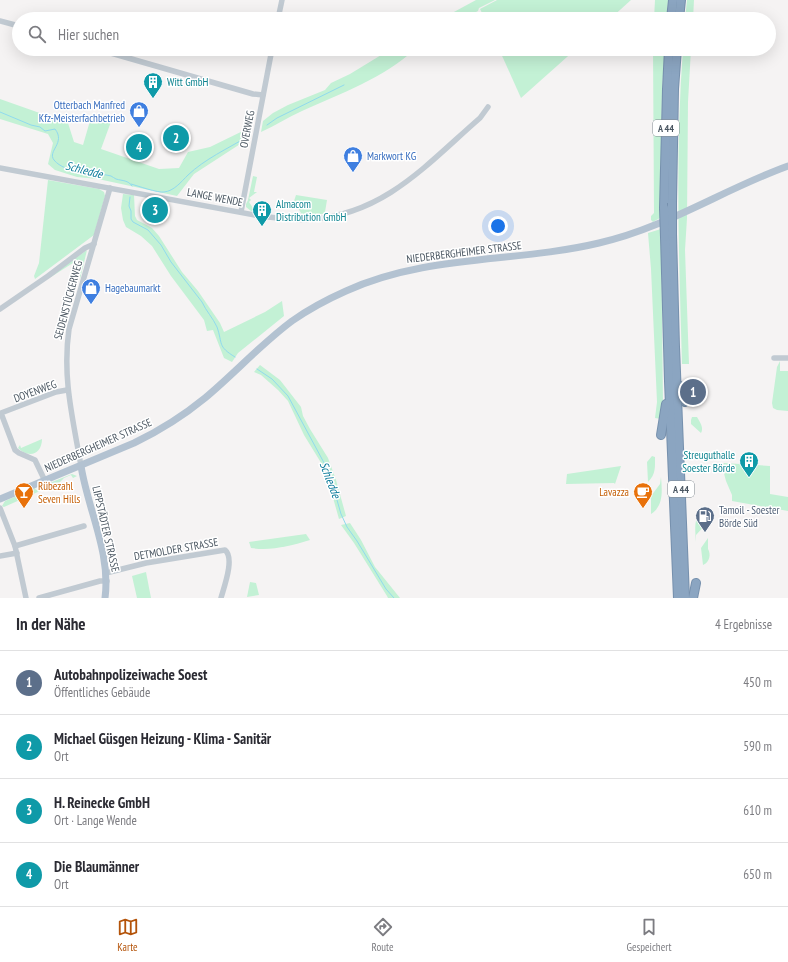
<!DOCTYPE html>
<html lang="de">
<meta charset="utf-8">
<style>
body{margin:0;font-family:"PT Sans Narrow",sans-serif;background:#f7f7f7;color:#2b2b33}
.you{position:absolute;left:498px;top:226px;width:14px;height:14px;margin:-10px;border:3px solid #fff;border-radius:50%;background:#1a73e8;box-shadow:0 0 0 6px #1a73e833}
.badge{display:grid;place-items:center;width:26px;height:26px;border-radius:50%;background:#b45309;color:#fff;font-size:13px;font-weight:700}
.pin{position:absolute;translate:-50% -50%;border:2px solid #fff;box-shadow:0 1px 4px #0006}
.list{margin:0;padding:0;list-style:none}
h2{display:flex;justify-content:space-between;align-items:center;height:52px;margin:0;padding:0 16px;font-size:17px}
h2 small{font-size:13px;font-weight:400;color:#7c7c81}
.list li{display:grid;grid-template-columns:26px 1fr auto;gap:12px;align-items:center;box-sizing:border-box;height:64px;padding:0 16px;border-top:1px solid #e1e1e2}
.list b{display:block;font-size:15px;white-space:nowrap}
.list p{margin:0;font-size:13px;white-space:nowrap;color:#7c7c81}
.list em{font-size:13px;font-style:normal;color:#7c7c81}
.icon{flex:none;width:22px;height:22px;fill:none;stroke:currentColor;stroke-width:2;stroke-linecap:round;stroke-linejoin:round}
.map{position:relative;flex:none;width:788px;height:598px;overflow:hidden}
.search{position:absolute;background:#fff;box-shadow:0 4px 16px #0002;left:12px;right:12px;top:12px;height:44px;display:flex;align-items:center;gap:10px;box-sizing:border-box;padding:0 14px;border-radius:22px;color:#7c7c81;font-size:15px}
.sheet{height:308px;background:#fff}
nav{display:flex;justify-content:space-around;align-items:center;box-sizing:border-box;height:56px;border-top:1px solid #e1e1e2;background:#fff;font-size:11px;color:#7c7c81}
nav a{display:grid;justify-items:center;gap:2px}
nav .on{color:#b45309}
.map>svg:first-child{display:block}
.green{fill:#c3f1d5}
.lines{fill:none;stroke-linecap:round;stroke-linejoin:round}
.stream{stroke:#90daee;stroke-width:1}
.highway-casing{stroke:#7690ad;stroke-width:10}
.minor{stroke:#c1cad2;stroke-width:5.5}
.major{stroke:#b3c2d1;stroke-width:7}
.highway{stroke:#8ba5c1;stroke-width:8}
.highway-bridge-casing{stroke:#7690ad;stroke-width:10;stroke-linecap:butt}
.highway-bridge{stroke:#8ba5c1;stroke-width:8}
.labels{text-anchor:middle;stroke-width:3;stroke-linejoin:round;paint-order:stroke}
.shield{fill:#fff;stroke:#808990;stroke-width:1}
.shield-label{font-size:10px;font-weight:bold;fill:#4a5661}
.culture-label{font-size:11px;fill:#0d838f;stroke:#fff;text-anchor:start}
.shop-label{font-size:11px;fill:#366cbe;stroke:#fff;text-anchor:start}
.street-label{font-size:11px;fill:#4a5661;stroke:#fff}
.food-label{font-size:11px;fill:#c56008;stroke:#fff;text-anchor:start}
.service-label{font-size:11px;fill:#4e5e75;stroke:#fff;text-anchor:start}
.water-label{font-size:12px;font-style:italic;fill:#0c7c9b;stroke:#fff}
</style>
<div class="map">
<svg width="788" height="598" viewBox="0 0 788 598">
<rect width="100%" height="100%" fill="#f5f3f3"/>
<g class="green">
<polygon points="476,0 495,0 479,8 478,11 462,19 441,19"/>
<polygon points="497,0 631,0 610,19 485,19 480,9"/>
<polygon points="655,0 668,0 667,19 654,19"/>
<polygon points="687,0 694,0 693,19 685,19"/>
<path d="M391,49H415C383,79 341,93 302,111C288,117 275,126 261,132L263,121L273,113L288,105L325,90L331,83L350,74Z"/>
<polygon points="499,49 576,49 521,98"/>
<polygon points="653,49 665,49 662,89 660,218 653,222 651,220 651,216 654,213"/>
<path d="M683,49H691L688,102L687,218L685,250L689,364H682C679,259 675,154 683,49Z"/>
<polygon points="0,99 68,123 74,142 83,145 92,114 112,119 101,149 159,169 179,168 188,152 210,147 251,127 251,137 194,174 177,196 98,179 77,177 55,170 48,164 53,143 48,134 0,119"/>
<polygon points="253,176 257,177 254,192 257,192 249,198 251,200 249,202 253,208 255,206 255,209 265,211 262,213 251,211 246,207 246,204 248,200"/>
<polygon points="48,180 99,189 104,192 105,196 94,235 35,279 34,276 39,263"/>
<polygon points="123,194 134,195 135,216 137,220 152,228 159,236 182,272 198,291 220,323 224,332 265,312 282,301 284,316 238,353 232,362 224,358 213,330 207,331 204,320 171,276 152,246 141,236 126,227 123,220 121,208"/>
<polygon points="296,195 327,200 325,212 323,214 299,216 301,213 294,201"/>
<polygon points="661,229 663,403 661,419 655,418 657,402 651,269 648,233"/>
<polygon points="87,250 80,279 78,261 76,261 51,277 51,276"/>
<polygon points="780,361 780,371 788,371 788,411 777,410 773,408 772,403 777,367"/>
<polygon points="260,365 280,380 301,407 303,416 310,429 328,458 336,480 346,516 339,519 328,480 323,466 304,435 288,401 278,390 261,375 254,372"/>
<path d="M692,417H697C700,422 704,428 701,433L691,424V420Z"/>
<path d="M42,439C42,454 29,459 18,448L20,445L21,448Z"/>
<path d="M652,456L655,457C655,467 656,474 648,482L647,462Z"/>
<polygon points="724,463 770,466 770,494 788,497 788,511 732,501 732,495 726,481 722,466"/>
<polygon points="621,466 615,484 614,483 566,484 567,474"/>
<polygon points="72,474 77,476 73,478 71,475 64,478 59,483 43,490 42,486"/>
<path d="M661,477C662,490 664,506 651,514V496L660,484Z"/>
<polygon points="35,488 36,490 39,489 40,491 4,507 2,506 5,501"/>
<path d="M705,506L706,509V524L696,535V542C695,530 693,515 705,506Z"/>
<polygon points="350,523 361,540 375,567 400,598 388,598 387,596 354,543 341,525"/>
<path d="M306,534L310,540C290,546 271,551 251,548L249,542Z"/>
<path d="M708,538V549C711,554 710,562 703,565L701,548Z"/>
<polygon points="146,572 151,598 137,598 132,576"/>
<polygon points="250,582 256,583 259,595 247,597"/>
</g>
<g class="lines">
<g class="stream">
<path d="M0,112L31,125L40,127L45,131L55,129C66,143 47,151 54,160C65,174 96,172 111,176C113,177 114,178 116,179C123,181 128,180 132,186"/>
<polyline points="267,125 277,118 344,85"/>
<path d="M131,184C138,186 158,193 164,192C174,191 181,182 188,175C205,159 227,149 247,137"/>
<path d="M130,197L129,206L131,211V219L133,222L148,230L161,245L171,262L202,302C206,311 213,318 217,327C223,344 217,346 235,357"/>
<polyline points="257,369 272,379 288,396 329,472 341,514 347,527 357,541 386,589 394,598"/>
</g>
<g class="highway-casing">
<g id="highway">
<polyline points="671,19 673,0"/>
<polyline points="679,19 681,0"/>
<polyline points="672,203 674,89 677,49"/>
<polyline points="664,208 667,89 669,49"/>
<polyline points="672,234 675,347 685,598"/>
<polyline points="665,237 669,381 678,598"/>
<polyline points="680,386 685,402"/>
<polyline points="661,435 666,404"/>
<polyline points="693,598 696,583"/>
</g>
</g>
<g class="minor">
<polyline points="278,19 282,0"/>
<polyline points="0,21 19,26"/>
<polyline points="97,49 253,94 263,95"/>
<path d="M0,168L260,216C277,218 294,221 312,219C385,214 428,163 480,118L488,107"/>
<polyline points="241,212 272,49"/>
<polyline points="0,309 48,276 85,248 94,244"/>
<polyline points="774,358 788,358"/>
<path d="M81,466C73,419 62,378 69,329L110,188"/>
<polyline points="45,481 35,460 19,453 15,450 1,413 56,392 67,390"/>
<polyline points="0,508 15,546 26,598"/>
<polyline points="15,546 84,526"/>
<polyline points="0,556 17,553"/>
<path d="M106,573L146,563L225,550C235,558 224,587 221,598"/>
<polyline points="39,598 100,581 107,581"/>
</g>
<g class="major">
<path d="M81,466C88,510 111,553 105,598"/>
<path d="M0,499L134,443C159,431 183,416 205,398C235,373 261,344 292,321C309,309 328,299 346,291C427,254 515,263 599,243C666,228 724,189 788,166"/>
</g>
<use href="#highway" class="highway"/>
<g class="highway-bridge-casing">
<g id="highway-bridge">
<polyline points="672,203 672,234"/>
<polyline points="664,208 665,237"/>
</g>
</g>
<use href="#highway-bridge" class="highway-bridge"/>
</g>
<defs>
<g id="building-pin" transform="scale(1)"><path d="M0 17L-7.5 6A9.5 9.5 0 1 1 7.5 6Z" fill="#0f9aa8" stroke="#fff"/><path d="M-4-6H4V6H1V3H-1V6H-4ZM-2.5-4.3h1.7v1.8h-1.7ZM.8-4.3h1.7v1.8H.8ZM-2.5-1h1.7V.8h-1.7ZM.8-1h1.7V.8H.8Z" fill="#fff"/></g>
<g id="shop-pin" transform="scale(1)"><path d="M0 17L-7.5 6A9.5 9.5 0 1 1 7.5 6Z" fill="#3f7fe0" stroke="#fff"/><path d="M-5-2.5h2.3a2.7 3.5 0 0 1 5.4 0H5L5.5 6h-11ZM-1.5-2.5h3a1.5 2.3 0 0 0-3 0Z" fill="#fff"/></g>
<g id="bar-pin" transform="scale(1)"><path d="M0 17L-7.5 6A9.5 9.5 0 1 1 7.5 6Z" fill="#e8710a" stroke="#fff"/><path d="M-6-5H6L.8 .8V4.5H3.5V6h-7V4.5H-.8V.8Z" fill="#fff"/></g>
<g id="cafe-pin" transform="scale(1)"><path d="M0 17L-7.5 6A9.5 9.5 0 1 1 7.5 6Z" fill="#e8710a" stroke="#fff"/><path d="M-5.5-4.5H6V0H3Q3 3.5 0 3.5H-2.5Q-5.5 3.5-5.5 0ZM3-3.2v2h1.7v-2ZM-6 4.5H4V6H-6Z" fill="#fff"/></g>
<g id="fuel-pin" transform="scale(1)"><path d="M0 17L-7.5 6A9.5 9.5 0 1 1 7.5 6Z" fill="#5c6f8a" stroke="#fff"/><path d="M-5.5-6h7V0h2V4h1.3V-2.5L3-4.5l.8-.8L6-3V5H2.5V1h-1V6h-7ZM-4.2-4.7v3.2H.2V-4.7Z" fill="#fff"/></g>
</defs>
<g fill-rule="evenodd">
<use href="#building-pin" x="153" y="82"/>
<use href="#shop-pin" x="139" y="111"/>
<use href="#shop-pin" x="353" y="156"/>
<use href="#building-pin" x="262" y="210"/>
<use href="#shop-pin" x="91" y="288"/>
<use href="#building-pin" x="749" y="461"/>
<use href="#bar-pin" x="24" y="492"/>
<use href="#cafe-pin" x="643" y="492"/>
<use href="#fuel-pin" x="705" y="516"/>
</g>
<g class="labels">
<g class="shield">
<rect x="653" y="120" width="26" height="16" rx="3"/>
<rect x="668" y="481" width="26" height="16" rx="3"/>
</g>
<g class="shield-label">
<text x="666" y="132">A 44</text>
<text x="681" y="493">A 44</text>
</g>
<g class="culture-label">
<text x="167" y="86">Witt GmbH</text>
<text x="276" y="208">Almacom<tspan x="276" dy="13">Distribution GmbH</tspan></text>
<text x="735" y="459" text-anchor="end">Streuguthalle<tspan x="735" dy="13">Soester Börde</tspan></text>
</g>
<g class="shop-label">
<text x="125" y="109" text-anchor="end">Otterbach Manfred<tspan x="125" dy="13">Kfz-Meisterfachbetrieb</tspan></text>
<text x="367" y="160">Markwort KG</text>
<text x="105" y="292">Hagebaumarkt</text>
</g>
<g class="street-label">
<text transform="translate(247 129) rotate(-79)" y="4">OVERWEG</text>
<text transform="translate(215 197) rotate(11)" y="4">LANGE WENDE</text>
<text transform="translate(464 252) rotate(-7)" y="4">NIEDERBERGHEIMER STRASSE</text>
<text transform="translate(68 300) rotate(-75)" y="4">SEIDENSTÜCKERWEG</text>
<text transform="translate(35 391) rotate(-20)" y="4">DOYENWEG</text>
<text transform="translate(98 445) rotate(-24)" y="4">NIEDERBERGHEIMER STRASSE</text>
<text transform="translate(106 529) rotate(77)" y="4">LIPPSTÄDTER STRASSE</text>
<text transform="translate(176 549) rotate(-10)" y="4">DETMOLDER STRASSE</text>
</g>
<g class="food-label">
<text x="38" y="490">Rübezahl<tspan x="38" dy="13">Seven Hills</tspan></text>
<text x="629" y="496" text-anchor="end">Lavazza</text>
</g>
<g class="service-label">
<text x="719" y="514">Tamoil - Soester<tspan x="719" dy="13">Börde Süd</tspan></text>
</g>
<g class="water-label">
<text transform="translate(84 170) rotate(14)" y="4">Schledde</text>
<text transform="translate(330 480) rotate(69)" y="4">Schledde</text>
</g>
</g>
</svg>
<div class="you"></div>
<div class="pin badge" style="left:693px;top:392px;background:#5c6f8a">1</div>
<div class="pin badge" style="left:176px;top:138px;background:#0f9aa8">2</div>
<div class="pin badge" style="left:155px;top:210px;background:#0f9aa8">3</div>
<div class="pin badge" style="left:139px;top:147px;background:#0f9aa8">4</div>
<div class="search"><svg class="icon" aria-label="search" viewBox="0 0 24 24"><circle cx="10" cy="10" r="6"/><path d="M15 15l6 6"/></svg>Hier suchen</div>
</div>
<section class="sheet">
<h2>In der Nähe<small>4 Ergebnisse</small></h2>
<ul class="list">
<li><span class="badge" style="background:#5c6f8a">1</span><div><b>Autobahnpolizeiwache Soest</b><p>Öffentliches Gebäude</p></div><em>450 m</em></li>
<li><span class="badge" style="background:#0f9aa8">2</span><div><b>Michael Güsgen Heizung - Klima - Sanitär</b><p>Ort</p></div><em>590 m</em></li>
<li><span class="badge" style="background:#0f9aa8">3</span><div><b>H. Reinecke GmbH</b><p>Ort · Lange Wende</p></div><em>610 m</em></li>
<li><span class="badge" style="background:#0f9aa8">4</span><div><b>Die Blaumänner</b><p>Ort</p></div><em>650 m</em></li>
</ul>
</section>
<nav>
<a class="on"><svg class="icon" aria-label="map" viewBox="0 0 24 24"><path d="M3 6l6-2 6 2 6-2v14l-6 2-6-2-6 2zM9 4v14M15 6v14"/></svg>Karte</a>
<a><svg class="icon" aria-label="directions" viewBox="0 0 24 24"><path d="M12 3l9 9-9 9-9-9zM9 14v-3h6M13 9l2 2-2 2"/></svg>Route</a>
<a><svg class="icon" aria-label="saved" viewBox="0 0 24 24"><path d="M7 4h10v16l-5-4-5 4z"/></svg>Gespeichert</a>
</nav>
